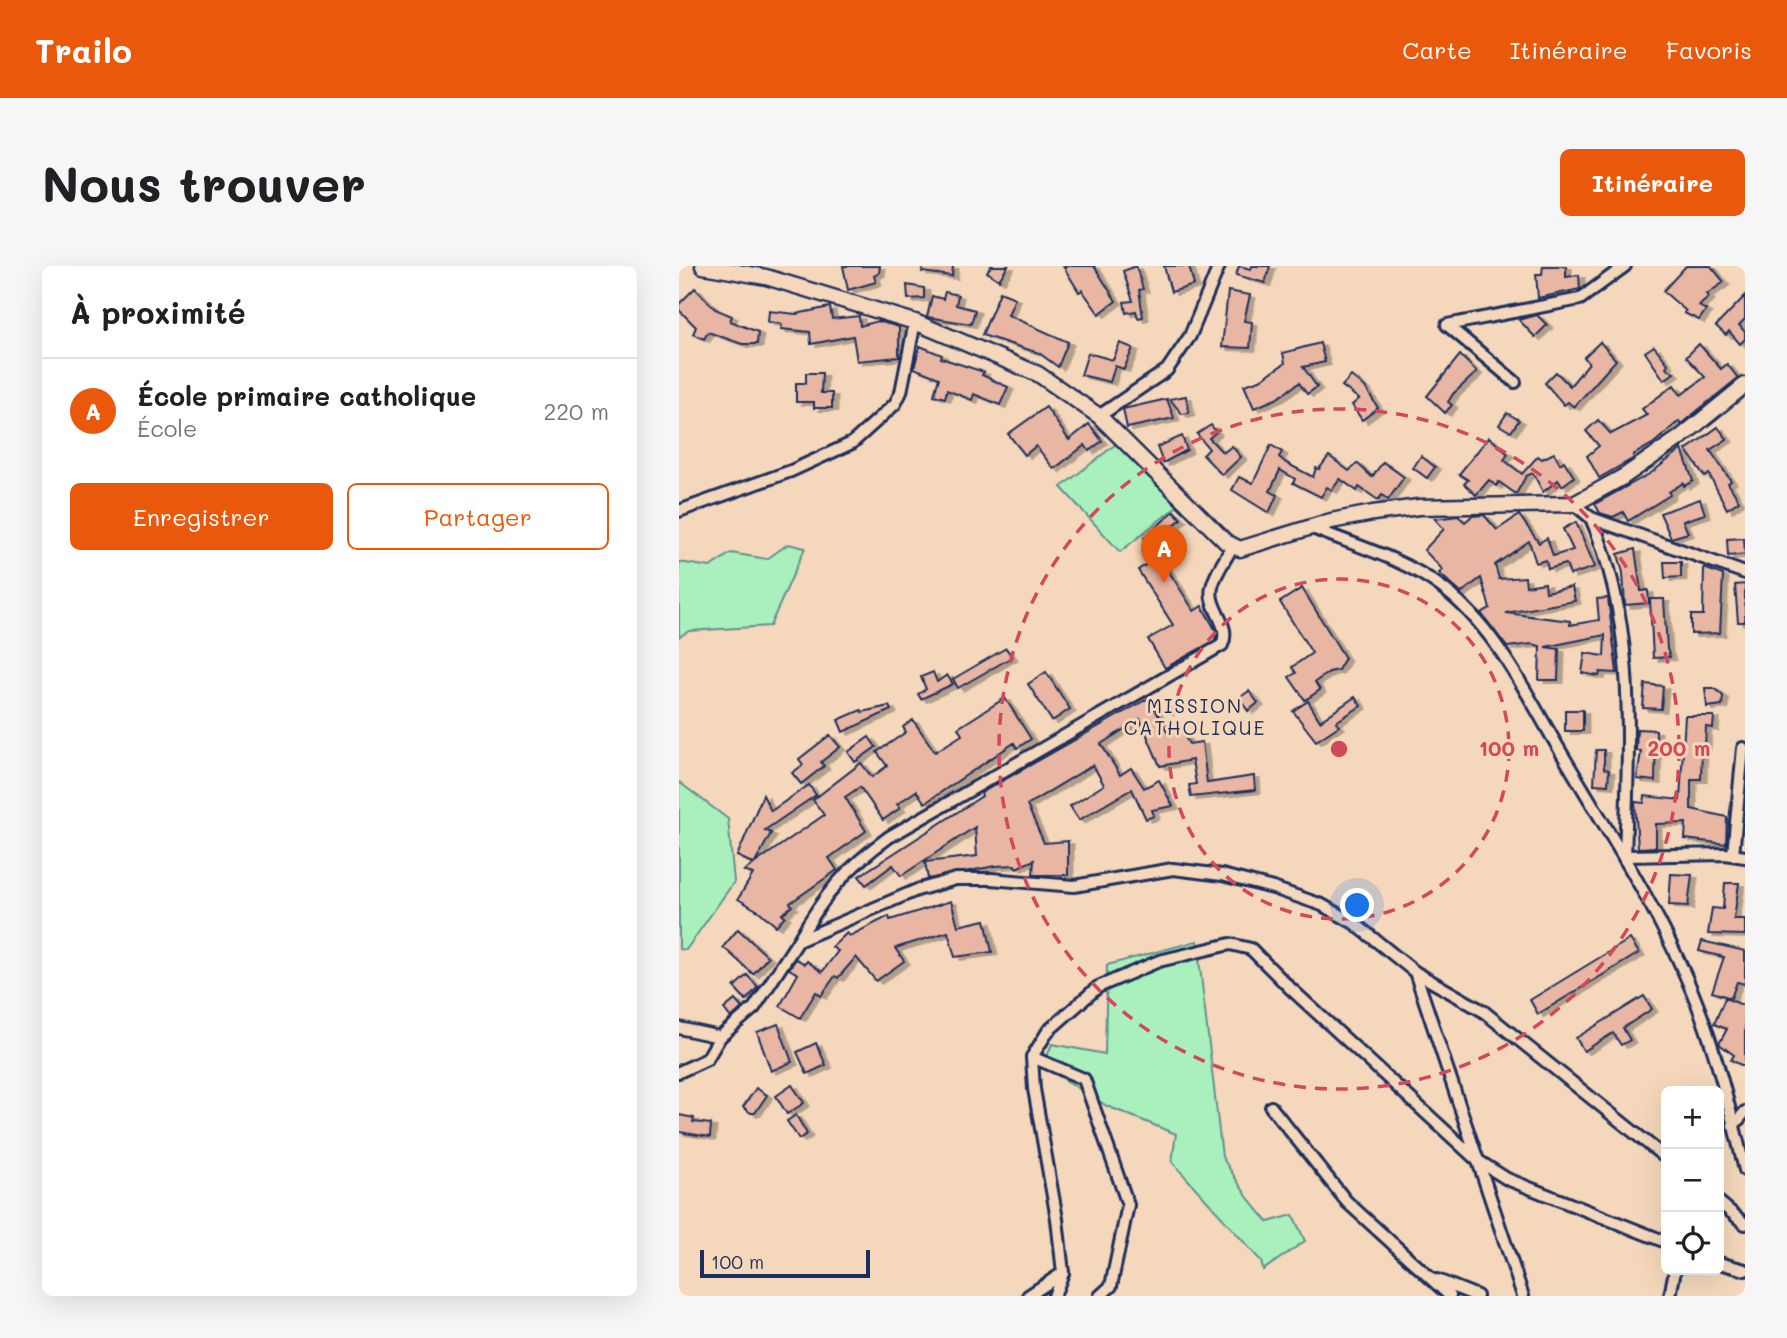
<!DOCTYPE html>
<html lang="fr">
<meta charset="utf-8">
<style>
body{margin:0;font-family:Mali,sans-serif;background:#f6f6f6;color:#202124}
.controls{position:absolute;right:21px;bottom:21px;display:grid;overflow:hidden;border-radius:10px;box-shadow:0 7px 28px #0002}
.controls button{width:63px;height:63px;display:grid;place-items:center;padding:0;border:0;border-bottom:2px solid #e0e0e0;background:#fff;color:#202124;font:35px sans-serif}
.scale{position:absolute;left:21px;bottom:18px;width:170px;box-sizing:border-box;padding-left:7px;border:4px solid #1b2f5e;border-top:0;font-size:19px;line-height:24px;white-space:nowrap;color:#1b2f5e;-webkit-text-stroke:5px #f5d8bb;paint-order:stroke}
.you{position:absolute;left:679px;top:640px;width:24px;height:24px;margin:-18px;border:5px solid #fff;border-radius:50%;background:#1a73e8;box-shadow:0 0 0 10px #1a73e833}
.badge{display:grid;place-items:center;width:46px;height:46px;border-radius:50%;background:#ea580c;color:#fff;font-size:23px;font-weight:700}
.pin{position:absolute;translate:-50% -58px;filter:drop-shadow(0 2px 4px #0008)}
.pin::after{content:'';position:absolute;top:37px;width:24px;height:21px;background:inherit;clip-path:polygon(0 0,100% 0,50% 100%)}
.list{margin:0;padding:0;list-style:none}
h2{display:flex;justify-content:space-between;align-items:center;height:91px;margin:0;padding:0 28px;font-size:30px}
h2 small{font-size:23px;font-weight:400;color:#757577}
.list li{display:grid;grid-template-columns:46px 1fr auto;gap:21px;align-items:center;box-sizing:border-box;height:105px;padding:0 28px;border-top:2px solid #e0e0e0}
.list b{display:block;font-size:26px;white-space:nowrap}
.list p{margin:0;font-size:23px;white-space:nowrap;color:#757577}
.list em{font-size:23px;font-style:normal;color:#757577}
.actions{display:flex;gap:14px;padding:21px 28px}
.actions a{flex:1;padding:16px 0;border:2px solid #ea580c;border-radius:10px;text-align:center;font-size:24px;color:#ea580c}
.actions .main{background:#ea580c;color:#fff}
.icon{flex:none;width:38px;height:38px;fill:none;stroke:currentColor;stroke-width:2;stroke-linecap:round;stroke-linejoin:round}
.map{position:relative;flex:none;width:1066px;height:1030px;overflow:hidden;border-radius:10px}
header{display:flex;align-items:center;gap:42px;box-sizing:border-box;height:98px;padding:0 35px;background:#ea580c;color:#fff}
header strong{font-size:33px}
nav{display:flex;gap:38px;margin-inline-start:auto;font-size:24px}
.intro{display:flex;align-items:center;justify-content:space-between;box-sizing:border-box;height:168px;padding:0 42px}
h1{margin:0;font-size:49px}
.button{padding:18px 32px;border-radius:10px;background:#ea580c;color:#fff;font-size:24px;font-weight:700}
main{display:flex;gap:42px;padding:0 42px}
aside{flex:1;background:#fff;border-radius:10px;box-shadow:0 7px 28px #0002}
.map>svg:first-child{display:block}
.green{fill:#a9f0bd;stroke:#62908e;stroke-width:2}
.building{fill:#e9b6a3;stroke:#1b2f5e;stroke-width:2;filter:url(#shadow)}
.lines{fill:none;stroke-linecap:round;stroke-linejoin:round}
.street-casing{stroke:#1b2f5e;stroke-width:16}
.secondary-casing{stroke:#1b2f5e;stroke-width:19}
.street{stroke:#f5d8bb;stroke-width:10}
.secondary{stroke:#f5d8bb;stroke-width:14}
.ring{fill:none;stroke:#d1495b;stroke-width:3.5;stroke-dasharray:12 9}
.labels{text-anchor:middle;stroke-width:6;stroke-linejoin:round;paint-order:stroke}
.neighbourhood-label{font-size:19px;letter-spacing:2px;fill:#1b2f5e;stroke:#f5d8bb}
.centre{fill:#d1495b;stroke:#f5d8bb;stroke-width:3.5}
.ring-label{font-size:21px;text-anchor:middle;font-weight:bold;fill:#d1495b;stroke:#f5d8bb;stroke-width:6;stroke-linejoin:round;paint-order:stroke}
</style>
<header>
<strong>Trailo</strong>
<nav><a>Carte</a><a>Itinéraire</a><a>Favoris</a></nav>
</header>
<div class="intro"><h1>Nous trouver</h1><a class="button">Itinéraire</a></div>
<main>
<aside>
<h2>À proximité<small></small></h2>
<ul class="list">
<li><span class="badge">A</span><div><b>École primaire catholique</b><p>École</p></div><em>220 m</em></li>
</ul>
<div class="actions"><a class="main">Enregistrer</a><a>Partager</a></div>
</aside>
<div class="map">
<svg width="1066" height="1030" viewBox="0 0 1066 1030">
<defs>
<filter id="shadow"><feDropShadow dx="5.5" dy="3" stdDeviation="0" flood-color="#0004"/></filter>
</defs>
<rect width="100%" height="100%" fill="#f5d8bb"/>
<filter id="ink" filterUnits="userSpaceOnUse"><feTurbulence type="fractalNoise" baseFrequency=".0143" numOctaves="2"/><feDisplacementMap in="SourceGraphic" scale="14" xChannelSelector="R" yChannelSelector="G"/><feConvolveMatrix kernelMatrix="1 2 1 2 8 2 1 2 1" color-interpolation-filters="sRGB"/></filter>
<g filter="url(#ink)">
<g class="green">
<polygon points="442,174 502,237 441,286 382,221"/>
<polygon points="109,278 126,282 91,360 10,365 0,371 0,296 31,301 52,287 88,293"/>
<polygon points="0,516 49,553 55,616 7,684 0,683"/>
<polygon points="518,675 543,891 569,932 589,956 614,949 626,975 584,1004 582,995 493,896 497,868 428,840 364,800 373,778 426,788 428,699"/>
</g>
<g class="building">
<polygon points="164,0 201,0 200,7 195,10 197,16 169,24"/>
<polygon points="244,0 274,0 273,10 243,6"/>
<polygon points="312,0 329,0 320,14 308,6"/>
<polygon points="384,0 415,0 437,35 420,48 403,24 400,26"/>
<polygon points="457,0 464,23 460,24 464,51 459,52 457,45 447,47 445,36 454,35 444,5"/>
<polygon points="485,0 510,0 515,19 492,26"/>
<polygon points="560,0 572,3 573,0 591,0 586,17 557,9"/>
<polygon points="864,0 887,0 887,11 900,9 901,23 859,32 857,8 863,8"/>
<polygon points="1007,0 1032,0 1045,16 1028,28 1030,31 1020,40 1027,44 1020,54 1005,47 1007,45 984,25"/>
<polygon points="228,19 245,22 245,32 229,33"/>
<polygon points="16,22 36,43 53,50 51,55 79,66 78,78 63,78 29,66 25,73 14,68 17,61 0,44 0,38"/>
<polygon points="549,25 571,29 565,55 573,56 571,82 543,81"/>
<polygon points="266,26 279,29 277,39 296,44 292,58 248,51 253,30 264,33"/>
<polygon points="321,26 336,32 329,49 389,76 379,101 360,87 303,69"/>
<polygon points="1066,30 1066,53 1060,59 1066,66 1066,73 1061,78 1050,65 1047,69 1037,60"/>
<polygon points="151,41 153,53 180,50 181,60 199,55 220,61 220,91 178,95 174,70 132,78 131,66 102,63 103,58 89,56 90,45 117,48"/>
<polygon points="858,49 868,59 856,71 840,54"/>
<polygon points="921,76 937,94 895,141 889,136 885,139 866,117 877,106 891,120 910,97 905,91"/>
<polygon points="441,77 454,82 445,103 436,100 431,116 402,109 409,87 434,94"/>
<polygon points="641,77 646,96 624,101 638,121 628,128 620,117 597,133 575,142 565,119 581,114 606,97 604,87"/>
<polygon points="1020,78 1042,103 1048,98 1059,112 1002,158 1000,155 975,177 954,189 955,192 920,212 908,190 920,180 907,165 919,154 932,168 968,149 963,143 995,119 1002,129 1026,111 1007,91"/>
<polygon points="241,80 263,89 262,92 305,106 303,109 329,121 321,139 295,128 293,134 268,124 266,132 255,129 260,112 235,102"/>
<polygon points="975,80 989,98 987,101 995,107 985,114 966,86"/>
<polygon points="781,89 798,106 774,128 769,136 773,139 766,147 748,130"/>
<polygon points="127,107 143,107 142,127 153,127 153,142 135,142 135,136 117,136 117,117 127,117"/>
<polygon points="672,110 686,121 699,142 683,154 673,139 680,133 663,120"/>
<polygon points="507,130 510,147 503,148 491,133"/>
<polygon points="488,133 495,152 448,162 444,143"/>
<polygon points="367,141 390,174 410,158 423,175 410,185 406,179 375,203 357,180 346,189 329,168"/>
<polygon points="828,147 840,154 832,166 820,159"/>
<polygon points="532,159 537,166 530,172 544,187 553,180 562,191 543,209 524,189 530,183 518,168"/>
<polygon points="1039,161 1048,173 1031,184 1052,215 1049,217 1060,235 1048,243 1030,208 1026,211 1007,184"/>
<polygon points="503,170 508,184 484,197 478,181"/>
<polygon points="810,171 829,188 825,194 843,208 859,190 863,193 875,187 881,198 885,195 895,211 883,220 879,214 864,226 854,207 847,210 837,228 820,216 817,220 810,214 797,229 785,218 789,214 780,208"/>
<polygon points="592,179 603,186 600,191 607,197 634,211 637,202 640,203 650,190 670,205 678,197 693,211 704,196 725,211 709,234 703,229 699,234 680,221 678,225 661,213 653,224 648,221 642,231 614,217 616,213 601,204 591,225 598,229 590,247 553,224 560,211 574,217"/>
<polygon points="1003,183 1014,215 1005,220 1004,217 990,226 991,229 949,255 944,246 934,251 921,247 916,238 972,207"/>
<polygon points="742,190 756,201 748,212 734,202"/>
<polygon points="1021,233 1026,248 1004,255 1009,267 992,272 981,247"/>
<polygon points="495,245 502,253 472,280 465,272"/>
<polygon points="805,249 818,264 840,249 860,277 868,272 874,290 894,284 884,263 897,256 916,301 891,309 887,298 869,303 867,294 857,297 850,275 816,299 820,313 846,311 847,320 866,317 867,326 893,321 896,335 827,347 891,355 891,359 920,354 918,333 929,332 938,407 921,406 920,410 903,407 906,387 925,390 926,369 866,381 880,383 879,414 860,414 861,380 853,378 828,381 802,347 811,342 802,312 782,327 760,307 764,304 745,284 765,263 756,253 779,250 786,256 793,250"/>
<polygon points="1065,272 1066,288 1049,290 1048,273"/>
<polygon points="956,283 962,325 969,324 970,337 946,339 944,307 939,288"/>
<polygon points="480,290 515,345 523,340 537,365 536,374 486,402 469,373 494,359 459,304"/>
<polygon points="985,296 1002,296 1002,311 986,312"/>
<polygon points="1025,302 1044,309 1041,367 1012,368 1012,349 1024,349"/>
<polygon points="1066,318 1066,356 1059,356 1056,319"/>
<polygon points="623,322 666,392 659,404 650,406 636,416 641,424 626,434 610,411 617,407 613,401 633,387 601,336"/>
<polygon points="971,333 985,333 988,383 991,391 974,392"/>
<polygon points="327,382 333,391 279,422 274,413"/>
<polygon points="254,406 258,416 268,409 274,418 242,433 239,428 247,423 242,411"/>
<polygon points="367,406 391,443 373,455 349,418"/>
<polygon points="966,418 984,420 982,443 964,442"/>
<polygon points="1026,422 1035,422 1044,430 1043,439 1028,441"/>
<polygon points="570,425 579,437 569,445 560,432"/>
<polygon points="676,431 682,440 657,456 660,460 637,475 614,445 629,435 641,455"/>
<polygon points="326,432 352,473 338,482 335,477 246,537 237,525 218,538 221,542 204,554 181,521 166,531 187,565 150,592 158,604 111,637 113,640 103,648 106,650 97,660 81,646 59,633 74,608 65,605 75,598 58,590 84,529 92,545 130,519 137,529 86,564 92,567 76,597 145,549 134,534 182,497 193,511 208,500 198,486 227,466 224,461 234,454 256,486 283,469 279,462"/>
<polygon points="470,432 489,467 500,460 510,478 523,476 528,517 575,510 576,524 512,531 510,519 517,518 513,494 481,500 461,453 422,478 441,509 452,502 465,522 480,514 494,540 473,544 475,550 467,553 453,523 400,554 391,540 425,519 414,499 348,539 365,577 389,575 389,609 354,609 355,594 337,602 336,599 316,600 249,613 246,596 298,590 296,561 222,610 214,599 187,619 180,610 297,534 303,530 302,527"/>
<polygon points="210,440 212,444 164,466 159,454 182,444 183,446"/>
<rect x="886" y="444" width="18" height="21"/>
<polygon points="1006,450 1035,450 1034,462 1027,461 1026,481 1023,481 1022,513 1012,513 1012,543 1048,551 1047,578 1006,573 1007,557 977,558 977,581 959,582 956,536 965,537 966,530 1001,534"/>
<polygon points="958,463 977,464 976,515 958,513 962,485 957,485"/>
<polygon points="151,469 161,481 142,496 145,500 122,518 113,507 124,499 120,493"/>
<polygon points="190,471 197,481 176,496 169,486"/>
<polygon points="917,484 925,484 925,503 930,504 929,519 915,518"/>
<polygon points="992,608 1013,609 1009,640 990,639"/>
<polygon points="1046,617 1060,617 1055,653 1066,653 1066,669 1029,668 1033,642 1044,643"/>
<polygon points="272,635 279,660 306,654 313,686 276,691 269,666 216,682 225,695 197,715 177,691 159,712 156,710 142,730 137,726 121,752 101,740 119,708 110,703 117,693 126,698 128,695 143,706 159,685 153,681 168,667 171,670 210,650 211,654"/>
<polygon points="59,663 89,691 74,708 44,681"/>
<polygon points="951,673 960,687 859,748 851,734"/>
<polygon points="1023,675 1066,685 1066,718 1058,716 1052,732 1033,726 1045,691 1020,685"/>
<polygon points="68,709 79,721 67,734 55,721"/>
<polygon points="965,730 973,743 944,762 951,774 942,779 934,767 905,785 897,772"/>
<polygon points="1046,732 1066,740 1066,801 1052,794 1055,789 1040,778 1048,763 1035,758"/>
<polygon points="56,734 63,742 52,752 45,743"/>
<polygon points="99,758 113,796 92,805 78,766"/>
<polygon points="137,777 147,799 128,808 118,786"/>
<polygon points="113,819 125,837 108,848 97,830"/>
<polygon points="77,822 88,829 76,847 72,847 64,841"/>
<polygon points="0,849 15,852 14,856 32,858 31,871 0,866"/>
<polygon points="117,849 128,868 120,873 108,855"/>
</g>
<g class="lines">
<g class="street-casing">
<g id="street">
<polyline points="836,116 768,59 901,33 946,0"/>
<polyline points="420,150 488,104 511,70 540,0"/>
<polyline points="895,238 912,252 1066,307"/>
<polyline points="0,245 112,205 173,177 216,138 222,126 236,56"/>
<path d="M912,252C959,360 949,479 946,594"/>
<path d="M631,261C674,279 723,292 761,320C813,358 844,421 876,476C928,565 988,654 1023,751C1041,801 1053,853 1066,904"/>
<polyline points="1054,589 1064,482"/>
<polyline points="946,590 1046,588 1066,591"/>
<path d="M119,675C145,629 167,602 210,571L543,379C553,358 528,343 533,321C536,307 547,293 553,281"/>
<polyline points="736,706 844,1030"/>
<polyline points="0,762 41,771"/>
<polyline points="353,791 405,813 449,939 432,1020 421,1030"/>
<polyline points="0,806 28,793 41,771 75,742 119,675 238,624 277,613 312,613 395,620 494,603 543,609 594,622 643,639 675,657 736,706 804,745 987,892"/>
<polyline points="592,841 668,936 771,1030"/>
<polyline points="1054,860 1066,846"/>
<polyline points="1040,936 1066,958"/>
<polyline points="1040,997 1066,1004"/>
<polyline points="758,1014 798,1030"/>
<polyline points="349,1030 384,1007"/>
<polyline points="375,1030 384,1007 378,953 355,823 353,791 369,765 419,721 480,695 551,678 572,683 611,722 798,894 828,913 987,976"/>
<polyline points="991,1030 996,1004"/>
</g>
</g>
<g class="secondary-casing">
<polyline id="secondary" points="24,0 87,11 236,56 359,108 420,150 547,276 561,283 652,255 694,247 740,241 895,238 944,211 1002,171 1066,119"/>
</g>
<use href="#street" class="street"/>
<use href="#secondary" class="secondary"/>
</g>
</g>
<g class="ring">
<circle cx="660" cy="483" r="170"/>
<circle cx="660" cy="483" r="340"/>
</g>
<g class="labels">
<g class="neighbourhood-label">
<text x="516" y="447">MISSION<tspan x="516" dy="22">CATHOLIQUE</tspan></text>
</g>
</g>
<circle cx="660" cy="483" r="10" class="centre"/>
<g class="ring-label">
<text x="830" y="490">100 m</text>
<text x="1000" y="490">200 m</text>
</g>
</svg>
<div class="controls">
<button>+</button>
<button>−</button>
<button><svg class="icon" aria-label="locate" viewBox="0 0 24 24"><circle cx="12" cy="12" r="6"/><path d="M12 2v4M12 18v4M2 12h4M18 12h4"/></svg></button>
</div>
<div class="scale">100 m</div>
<div class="you"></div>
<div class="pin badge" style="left:485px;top:317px">A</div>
</div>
</main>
